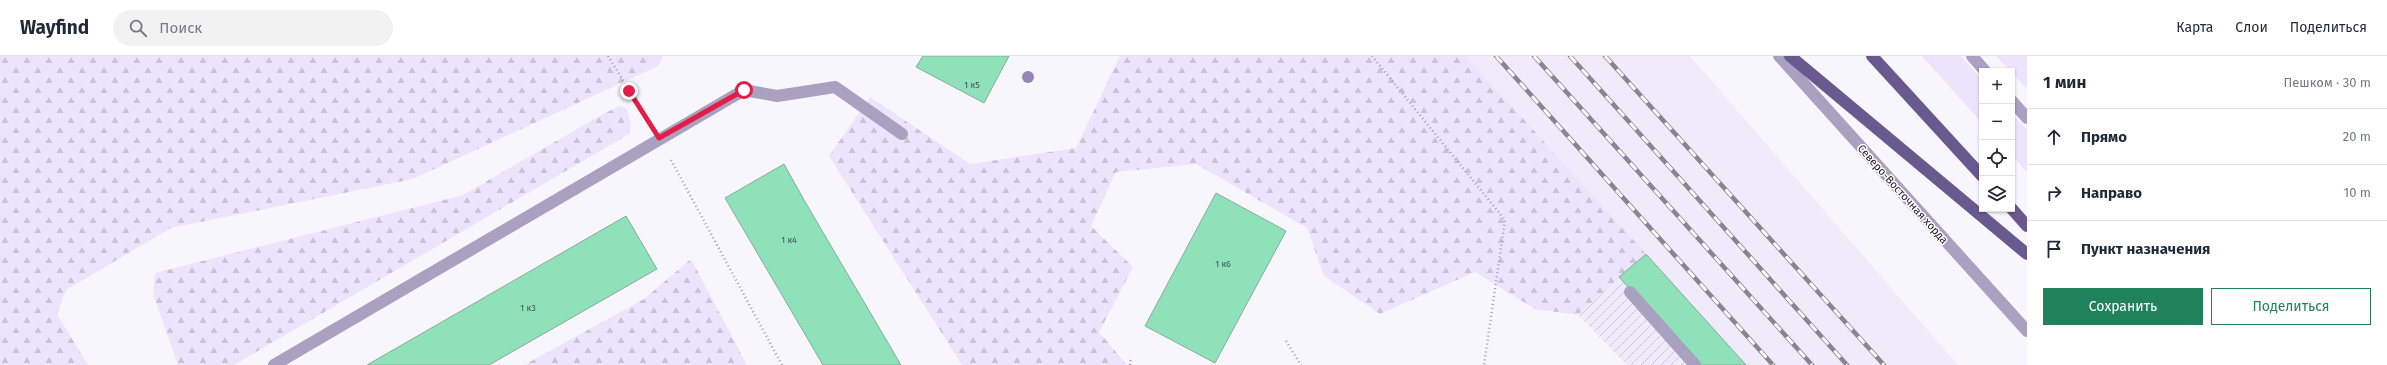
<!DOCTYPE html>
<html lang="ru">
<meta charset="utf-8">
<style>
body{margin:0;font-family:"Fira Sans",sans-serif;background:#f2f2f3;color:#1f2937}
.controls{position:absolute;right:12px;top:12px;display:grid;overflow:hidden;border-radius:0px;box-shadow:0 1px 3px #0004}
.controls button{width:36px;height:36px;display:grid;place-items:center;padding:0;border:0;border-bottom:1px solid #e0e1e3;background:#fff;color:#1f2937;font:20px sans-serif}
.stop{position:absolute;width:12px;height:12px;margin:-9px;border:3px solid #e11d48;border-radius:50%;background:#fff}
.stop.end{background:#e11d48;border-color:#fff;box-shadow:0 1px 4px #0008}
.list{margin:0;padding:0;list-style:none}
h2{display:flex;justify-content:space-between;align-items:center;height:52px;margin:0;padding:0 16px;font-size:17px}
h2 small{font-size:13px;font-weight:400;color:#747a83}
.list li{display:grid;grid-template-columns:26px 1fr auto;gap:12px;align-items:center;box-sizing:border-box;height:56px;padding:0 16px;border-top:1px solid #e0e1e3}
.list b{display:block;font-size:15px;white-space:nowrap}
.list em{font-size:13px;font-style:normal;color:#747a83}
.actions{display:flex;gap:8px;padding:12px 16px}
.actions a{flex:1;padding:9px 0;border:1px solid #20825b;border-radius:0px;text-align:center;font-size:14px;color:#20825b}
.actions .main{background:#20825b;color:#fff}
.icon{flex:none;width:22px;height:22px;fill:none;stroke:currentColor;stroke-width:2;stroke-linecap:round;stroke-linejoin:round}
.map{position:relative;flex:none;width:2027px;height:309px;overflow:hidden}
header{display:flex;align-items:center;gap:24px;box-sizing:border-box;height:56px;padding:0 20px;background:#fff;border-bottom:1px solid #e0e1e3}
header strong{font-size:19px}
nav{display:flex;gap:22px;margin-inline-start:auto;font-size:14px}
.search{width:280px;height:36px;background:#f2f2f3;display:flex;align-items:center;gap:10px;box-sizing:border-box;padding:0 14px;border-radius:22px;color:#747a83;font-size:15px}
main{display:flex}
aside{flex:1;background:#fff}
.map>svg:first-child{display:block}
.built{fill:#efebfb}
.industrial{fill:url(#industrial-furrows)}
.green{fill:#ebe4fc}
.forest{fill:url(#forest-firs)}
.building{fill:#8ee1b8;stroke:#88ab99}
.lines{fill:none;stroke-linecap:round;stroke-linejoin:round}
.path{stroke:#a3a1aa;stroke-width:2.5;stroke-dasharray:1 3;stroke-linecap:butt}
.minor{stroke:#a9a1c0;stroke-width:12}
.major{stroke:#6a598e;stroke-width:12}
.rail-casing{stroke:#88858f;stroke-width:4.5}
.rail{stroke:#fff;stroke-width:3;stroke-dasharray:9;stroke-linecap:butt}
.tree{fill:#9785b4}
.route{stroke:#e11d48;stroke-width:5}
.labels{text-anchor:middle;stroke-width:3;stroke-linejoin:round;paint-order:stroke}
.number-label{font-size:9px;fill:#3e5150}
.street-label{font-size:11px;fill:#24212d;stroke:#fff}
</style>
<header>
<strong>Wayfind</strong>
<div class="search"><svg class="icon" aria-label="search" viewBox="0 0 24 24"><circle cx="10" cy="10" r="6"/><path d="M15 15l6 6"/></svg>Поиск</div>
<nav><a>Карта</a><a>Слои</a><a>Поделиться</a></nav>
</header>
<main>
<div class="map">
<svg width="2027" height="309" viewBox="0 0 2027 309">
<defs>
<pattern id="industrial-furrows" width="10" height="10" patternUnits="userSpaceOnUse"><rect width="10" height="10" fill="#efebfb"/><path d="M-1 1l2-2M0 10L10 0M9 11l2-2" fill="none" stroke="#cdc9d7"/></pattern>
<pattern id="forest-firs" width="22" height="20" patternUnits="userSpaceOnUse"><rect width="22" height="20" fill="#ebe4fc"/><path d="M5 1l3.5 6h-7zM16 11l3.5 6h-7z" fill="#c9c3d8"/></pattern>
</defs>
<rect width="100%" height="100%" fill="#f8f6fd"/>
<polygon class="built" points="1466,0 1690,0 1958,309 1746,309"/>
<polygon class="industrial" points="1646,198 1746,309 1627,309 1578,259"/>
<g class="green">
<polygon points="1922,0 1961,0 1982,24 1982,67"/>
<polygon points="1996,0 2027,0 2027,33"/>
<polygon points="2012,58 2027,74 2027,116 2012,100"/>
</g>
<g class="forest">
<polygon points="0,0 663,0 658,10 413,123 171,172 66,234 57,258 88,309 0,309"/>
<polygon points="1120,0 1466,0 1646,198 1578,259 1535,253 1475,216 1380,258 1324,220 1307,172 1196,108 1116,116 1091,170 1133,211 1099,276 1127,309 962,309 829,100 870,41 970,108 1076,92"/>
<polygon points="620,50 627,53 631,69 629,78 234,309 178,309 153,238 155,217 463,139 603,58"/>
<polygon points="691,203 747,309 524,309 644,243"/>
</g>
<g class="building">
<polygon points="923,0 1009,0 984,47 916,11"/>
<polygon points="784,108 804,144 901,309 823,309 725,142"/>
<polygon points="1216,137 1286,175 1215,307 1145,270"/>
<polygon points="626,160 657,213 489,309 367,309"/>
<polygon points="1646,198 1746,309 1698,309 1619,221"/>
</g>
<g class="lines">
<g class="path">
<polyline points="608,0 647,63"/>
<polyline points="1372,0 1505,164 1484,309"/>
<polyline points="671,104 782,309"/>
<polyline points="1286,285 1301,309"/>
<polyline points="1130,309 1131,301"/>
</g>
<g class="minor">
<polyline points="1779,0 2027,275"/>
<polyline points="1972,0 1985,15"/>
<polyline points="2012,45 2027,62"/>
<polyline points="1630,236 1695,309"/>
<polyline points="274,309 744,34 777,40 835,31 902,78"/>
</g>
<g class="major">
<polyline points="1790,0 2027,198"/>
<polyline points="1872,0 1982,120"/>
<polyline points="2012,153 2027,170"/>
</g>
<g class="rail-casing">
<g id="rail">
<polyline points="1496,0 1773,309"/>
<polyline points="1534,0 1812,309"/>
<polyline points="1570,0 1847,309"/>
<polyline points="1605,0 1884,309"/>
</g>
</g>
<use href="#rail" class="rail"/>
</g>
<circle class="tree" cx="1028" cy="21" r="6"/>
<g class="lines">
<polyline class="route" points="629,35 659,82 744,34"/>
</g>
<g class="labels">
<g class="number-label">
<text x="972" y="32">1 к5</text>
<text x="789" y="187">1 к4</text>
<text x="1223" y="211">1 к6</text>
<text x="528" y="255">1 к3</text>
</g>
<g class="street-label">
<text transform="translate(1903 138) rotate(48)" y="4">Северо-Восточная хорда</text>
</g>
</g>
</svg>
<div class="controls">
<button>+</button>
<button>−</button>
<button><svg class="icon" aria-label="locate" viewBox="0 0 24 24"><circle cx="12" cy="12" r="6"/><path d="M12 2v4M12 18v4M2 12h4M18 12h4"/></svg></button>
<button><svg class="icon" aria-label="layers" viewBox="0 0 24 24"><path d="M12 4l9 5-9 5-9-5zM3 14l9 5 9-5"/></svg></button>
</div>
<div class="stop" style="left:744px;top:34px"></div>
<div class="stop end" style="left:629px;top:35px"></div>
</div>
<aside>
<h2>1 мин<small>Пешком · 30 m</small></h2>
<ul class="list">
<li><svg class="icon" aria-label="ahead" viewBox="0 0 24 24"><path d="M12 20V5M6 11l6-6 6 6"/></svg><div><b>Прямо</b></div><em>20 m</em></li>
<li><svg class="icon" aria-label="right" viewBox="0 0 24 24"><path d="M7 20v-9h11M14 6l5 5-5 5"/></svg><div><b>Направо</b></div><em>10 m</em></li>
<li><svg class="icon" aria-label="arrive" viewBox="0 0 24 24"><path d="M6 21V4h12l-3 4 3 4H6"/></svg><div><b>Пункт назначения</b></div></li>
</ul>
<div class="actions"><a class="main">Сохранить</a><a>Поделиться</a></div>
</aside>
</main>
